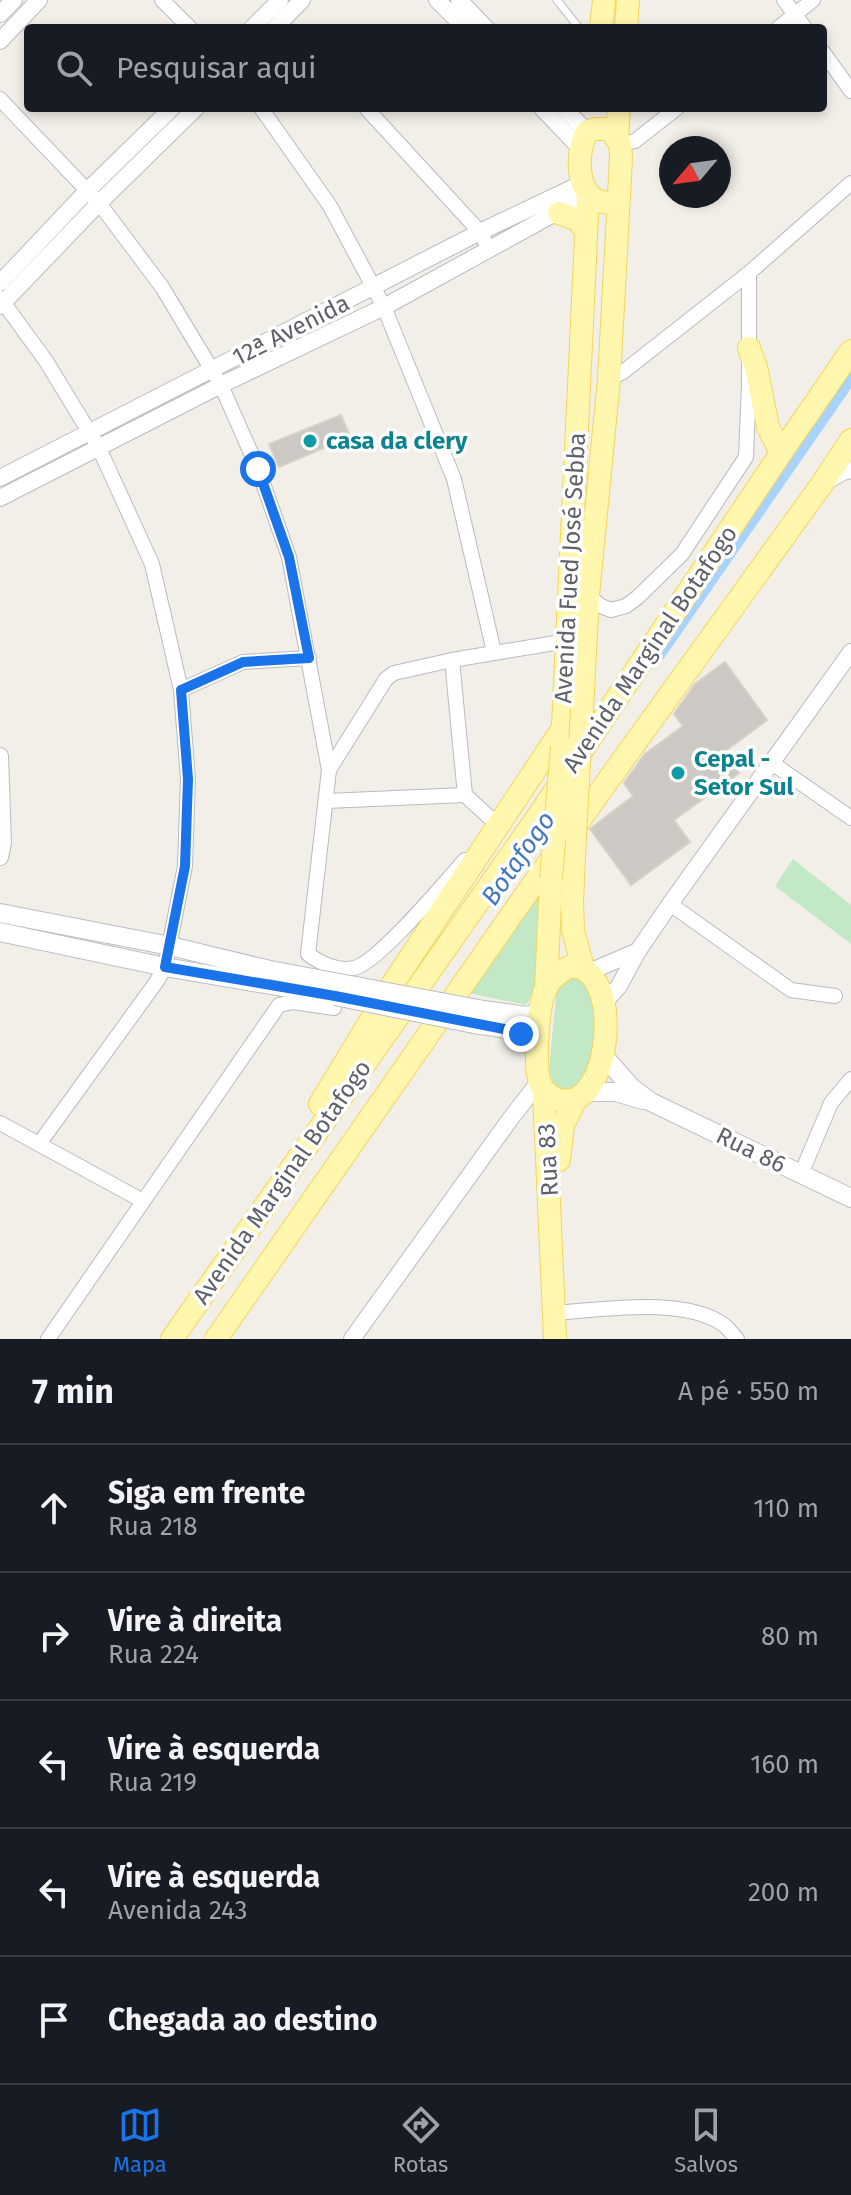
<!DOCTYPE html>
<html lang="pt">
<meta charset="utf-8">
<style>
body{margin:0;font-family:"Fira Sans",sans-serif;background:#242831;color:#f1f3f6}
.compass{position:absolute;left:659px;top:136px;width:72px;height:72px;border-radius:50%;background:#171b24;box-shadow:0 4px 12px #0003;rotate:241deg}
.stop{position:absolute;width:24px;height:24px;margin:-18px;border:6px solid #1a73e8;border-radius:50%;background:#fff}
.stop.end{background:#1a73e8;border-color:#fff;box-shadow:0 2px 8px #0008}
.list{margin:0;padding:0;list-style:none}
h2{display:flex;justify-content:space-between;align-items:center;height:104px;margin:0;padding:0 32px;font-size:34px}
h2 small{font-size:26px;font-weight:400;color:#9ea1a6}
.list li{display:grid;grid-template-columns:52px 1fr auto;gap:24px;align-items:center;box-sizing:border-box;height:128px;padding:0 32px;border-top:2px solid #363941}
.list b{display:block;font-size:30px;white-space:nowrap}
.list p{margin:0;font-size:26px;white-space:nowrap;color:#9ea1a6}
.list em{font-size:26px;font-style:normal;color:#9ea1a6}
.icon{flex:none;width:44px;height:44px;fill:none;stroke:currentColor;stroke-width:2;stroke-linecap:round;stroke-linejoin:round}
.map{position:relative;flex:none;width:851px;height:1339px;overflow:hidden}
.search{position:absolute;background:#171b24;box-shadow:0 4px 12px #0003;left:24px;right:24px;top:24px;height:88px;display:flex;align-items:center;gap:20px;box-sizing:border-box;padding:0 28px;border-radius:8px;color:#9ea1a6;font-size:30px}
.sheet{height:744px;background:#171b24}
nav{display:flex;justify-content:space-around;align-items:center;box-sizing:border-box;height:112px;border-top:2px solid #363941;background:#171b24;font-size:22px;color:#9ea1a6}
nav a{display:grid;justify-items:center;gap:4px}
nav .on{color:#1a73e8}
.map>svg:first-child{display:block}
.green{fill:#c3e8c5}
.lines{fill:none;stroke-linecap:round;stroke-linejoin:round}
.canal{stroke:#a8d3ff;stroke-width:12}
.building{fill:#ccc9c4;stroke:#d6d1c5;stroke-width:2}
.service-casing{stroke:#b9bbc0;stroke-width:9}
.minor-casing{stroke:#b9bbc0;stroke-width:16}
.tertiary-casing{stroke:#b9bbc0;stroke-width:18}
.secondary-casing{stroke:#bcbec4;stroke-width:20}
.primary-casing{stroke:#f5d55b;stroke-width:24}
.service{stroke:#fff;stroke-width:7}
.minor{stroke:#fff;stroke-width:14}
.tertiary{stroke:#fff;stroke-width:16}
.secondary{stroke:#fff;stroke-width:18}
.primary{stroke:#fff7ad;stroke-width:22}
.secondary-bridge-casing{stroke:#bcbec4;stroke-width:20;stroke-linecap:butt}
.primary-bridge-casing{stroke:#f5d55b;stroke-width:24;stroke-linecap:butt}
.secondary-bridge{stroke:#fff;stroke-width:18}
.primary-bridge{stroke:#fff7ad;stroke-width:22}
.route{stroke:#1a73e8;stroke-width:10}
.culture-dot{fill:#0f9aa8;stroke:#fff;stroke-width:3}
.labels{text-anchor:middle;stroke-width:7;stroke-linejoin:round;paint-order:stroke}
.street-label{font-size:24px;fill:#5e6167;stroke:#fff}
.culture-label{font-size:24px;font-weight:bold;fill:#0d838f;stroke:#fff;text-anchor:start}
.water-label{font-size:26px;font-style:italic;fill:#4377be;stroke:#fff}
</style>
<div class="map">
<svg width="851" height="1339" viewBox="0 0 851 1339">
<rect width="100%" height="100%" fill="#f1efe7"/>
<g class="green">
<polygon points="793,859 851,905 851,944 775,886"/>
<polygon points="540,879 535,989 526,1005 459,991"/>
<polygon points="567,975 583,976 598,1009 590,1060 584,1085 574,1092 561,1090 554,1085 549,1069 557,986"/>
</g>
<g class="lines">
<polyline class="canal" points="659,655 851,378"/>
</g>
<g class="building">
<polygon points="341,415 350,437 279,467 269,444"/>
<polygon points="725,662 767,720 724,752 739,773 674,820 690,842 631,885 590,829 633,796 624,783 645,754 683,726 674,714 695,684"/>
</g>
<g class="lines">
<g class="service-casing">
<polyline id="service" points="557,0 579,28"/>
</g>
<g class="minor-casing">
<g id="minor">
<polyline points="162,0 190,28"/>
<polyline points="784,0 805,28"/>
<polyline points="778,28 813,0"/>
<polyline points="823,52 851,91"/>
<path d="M0,99L99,203L162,287L221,385L258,469L289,557L329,770L308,954C320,963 338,972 354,968C378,963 445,882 465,860"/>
<polyline points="261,108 330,206 384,307 454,479 494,652"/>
<polyline points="366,108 480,232 489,249"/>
<polyline points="620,144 635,141 677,108"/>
<polyline points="0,298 46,361 99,448 152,564 181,690 188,779 185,866 165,967 157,981 39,1144"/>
<polyline points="609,379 623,372 749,273 851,183"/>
<polyline points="588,595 601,606 611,610 626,606 638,597 682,554 746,457 749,384 749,273"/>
<polyline points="452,660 465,795"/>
<polyline points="181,690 243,662 309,658"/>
<polyline points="772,763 851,818"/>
<polyline points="329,770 386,679 394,673 452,660 567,641"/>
<polyline points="465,795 489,817 500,822 496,827"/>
<polyline points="326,801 465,795"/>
<polyline points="670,904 791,990 835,996"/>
<polyline points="0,1123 143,1201"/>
<polyline points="801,1174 831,1103 851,1079"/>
<path d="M554,1313C602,1310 684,1296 724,1325C729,1329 733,1335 737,1339"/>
<polyline points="48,1339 279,1005 293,1002 334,1008"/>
</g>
</g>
<g class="tertiary-casing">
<g id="tertiary">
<polyline points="437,0 465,28"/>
<polyline points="459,0 486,28"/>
<polyline points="0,14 14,0"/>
<polyline points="252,28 280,0"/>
<polyline points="275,28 302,0"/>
<polyline points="0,41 39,0"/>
<polyline points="542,108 581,149"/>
<polyline points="564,108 587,132"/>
<polyline points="0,283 87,191 172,108"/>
<polyline points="0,306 99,203 196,108"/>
<polyline points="0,478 480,232 583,183"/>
<polyline points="827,481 843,472 851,470"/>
<polyline points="0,498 221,385 384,307 588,195"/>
<polyline points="0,756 3,843 0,857"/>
<polyline points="589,972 638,951"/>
<polyline points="604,1003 619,986 638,951 670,904 851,652"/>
<polyline points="352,1339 511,1118 539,1082"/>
</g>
</g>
<g class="secondary-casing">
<g id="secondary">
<polyline points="0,913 170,946 270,970"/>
<polyline points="0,932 165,967 335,996"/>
<polyline points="484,1010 526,1016 532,1015 542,1007"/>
<path d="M474,1024C500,1028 519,1027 537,1050"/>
<polyline points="601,1053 632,1088 651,1102 851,1198"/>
<polyline points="587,1092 616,1092 643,1100"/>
</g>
</g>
<g class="primary-casing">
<g id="primary">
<polyline points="601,28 604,0"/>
<polyline points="626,28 628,0"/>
<polyline points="617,137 619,108"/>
<polyline points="559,213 578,220 586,232"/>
<polyline points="749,348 756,367 768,427 781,453"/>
<path d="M582,709L588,595L609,379L621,158L620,144L610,129H595L587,132C574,155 576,208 613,202L618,197"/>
<polyline points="562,747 588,195"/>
<polyline points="575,835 572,902 573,930 583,968"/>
<path d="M569,967C625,961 613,1114 559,1100C552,1098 544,1092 541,1085C533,1068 538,1004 546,988C551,978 559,972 569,967Z"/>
<polyline points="546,989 551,879"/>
<polyline points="544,1091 555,1339"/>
<polyline points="320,1104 394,982 563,728"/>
<polyline points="559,1160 563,1125 576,1099"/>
<polyline points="172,1339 539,815 781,453 851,351"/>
<polyline points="216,1339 529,890 822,484 851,440"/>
</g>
</g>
<use href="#service" class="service"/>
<use href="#minor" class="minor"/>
<use href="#tertiary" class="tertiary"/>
<use href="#secondary" class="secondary"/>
<use href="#primary" class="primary"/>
<g class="secondary-bridge-casing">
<g id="secondary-bridge">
<polyline points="270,970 484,1010"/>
<polyline points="335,996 474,1024"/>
</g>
</g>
<g class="primary-bridge-casing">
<g id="primary-bridge">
<polyline points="575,835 582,709"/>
<polyline points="551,879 562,747"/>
</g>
</g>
<use href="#secondary-bridge" class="secondary-bridge"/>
<use href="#primary-bridge" class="primary-bridge"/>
</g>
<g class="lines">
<polyline class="route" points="258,469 289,557 309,658 243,662 181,690 188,779 185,866 165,967 335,996 504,1029 521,1034"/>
</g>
<g class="culture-dot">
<circle cx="310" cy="441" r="8"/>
<circle cx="678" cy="773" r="8"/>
</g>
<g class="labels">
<g class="street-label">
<text transform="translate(291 330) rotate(-27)" y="8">12ª Avenida</text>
<text transform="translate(570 568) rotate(-87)" y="8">Avenida Fued José Sebba</text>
<text transform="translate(650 649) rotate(-56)" y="8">Avenida Marginal Botafogo</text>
<text transform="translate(751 1150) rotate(26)" y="8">Rua 86</text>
<text transform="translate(548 1160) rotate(-93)" y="8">Rua 83</text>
<text transform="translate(282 1182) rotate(-55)" y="8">Avenida Marginal Botafogo</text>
</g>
<g class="culture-label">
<text x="326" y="449">casa da clery</text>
<text x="694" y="767">Cepal -<tspan x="694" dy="28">Setor Sul</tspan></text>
</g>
<g class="water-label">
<text transform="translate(518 858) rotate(-55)" y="9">Botafogo</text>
</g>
</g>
</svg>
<svg class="compass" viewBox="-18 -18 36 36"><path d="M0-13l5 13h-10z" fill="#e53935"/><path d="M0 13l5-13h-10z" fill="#9ea1a6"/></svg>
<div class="stop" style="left:258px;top:469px"></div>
<div class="stop end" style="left:521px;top:1034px"></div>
<div class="search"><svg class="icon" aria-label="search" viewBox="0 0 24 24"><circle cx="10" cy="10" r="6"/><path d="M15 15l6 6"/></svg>Pesquisar aqui</div>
</div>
<section class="sheet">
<h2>7 min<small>A pé · 550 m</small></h2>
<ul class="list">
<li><svg class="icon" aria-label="ahead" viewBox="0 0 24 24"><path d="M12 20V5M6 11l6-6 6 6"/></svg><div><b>Siga em frente</b><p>Rua 218</p></div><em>110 m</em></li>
<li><svg class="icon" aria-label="right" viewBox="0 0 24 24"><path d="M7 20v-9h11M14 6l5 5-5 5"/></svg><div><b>Vire à direita</b><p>Rua 224</p></div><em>80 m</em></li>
<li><svg class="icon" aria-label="left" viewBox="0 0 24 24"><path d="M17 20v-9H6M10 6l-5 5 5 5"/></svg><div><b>Vire à esquerda</b><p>Rua 219</p></div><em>160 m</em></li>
<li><svg class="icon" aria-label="left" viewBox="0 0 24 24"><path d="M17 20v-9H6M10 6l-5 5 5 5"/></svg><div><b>Vire à esquerda</b><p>Avenida 243</p></div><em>200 m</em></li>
<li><svg class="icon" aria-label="arrive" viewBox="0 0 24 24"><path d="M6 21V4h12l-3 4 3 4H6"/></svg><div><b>Chegada ao destino</b></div></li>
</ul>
</section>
<nav>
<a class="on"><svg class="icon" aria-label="map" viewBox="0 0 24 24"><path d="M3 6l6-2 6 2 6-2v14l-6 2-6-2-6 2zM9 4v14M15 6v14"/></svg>Mapa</a>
<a><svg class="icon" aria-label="directions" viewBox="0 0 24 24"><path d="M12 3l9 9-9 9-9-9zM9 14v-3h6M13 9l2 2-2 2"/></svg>Rotas</a>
<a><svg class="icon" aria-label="saved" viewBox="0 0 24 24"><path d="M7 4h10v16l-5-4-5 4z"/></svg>Salvos</a>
</nav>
